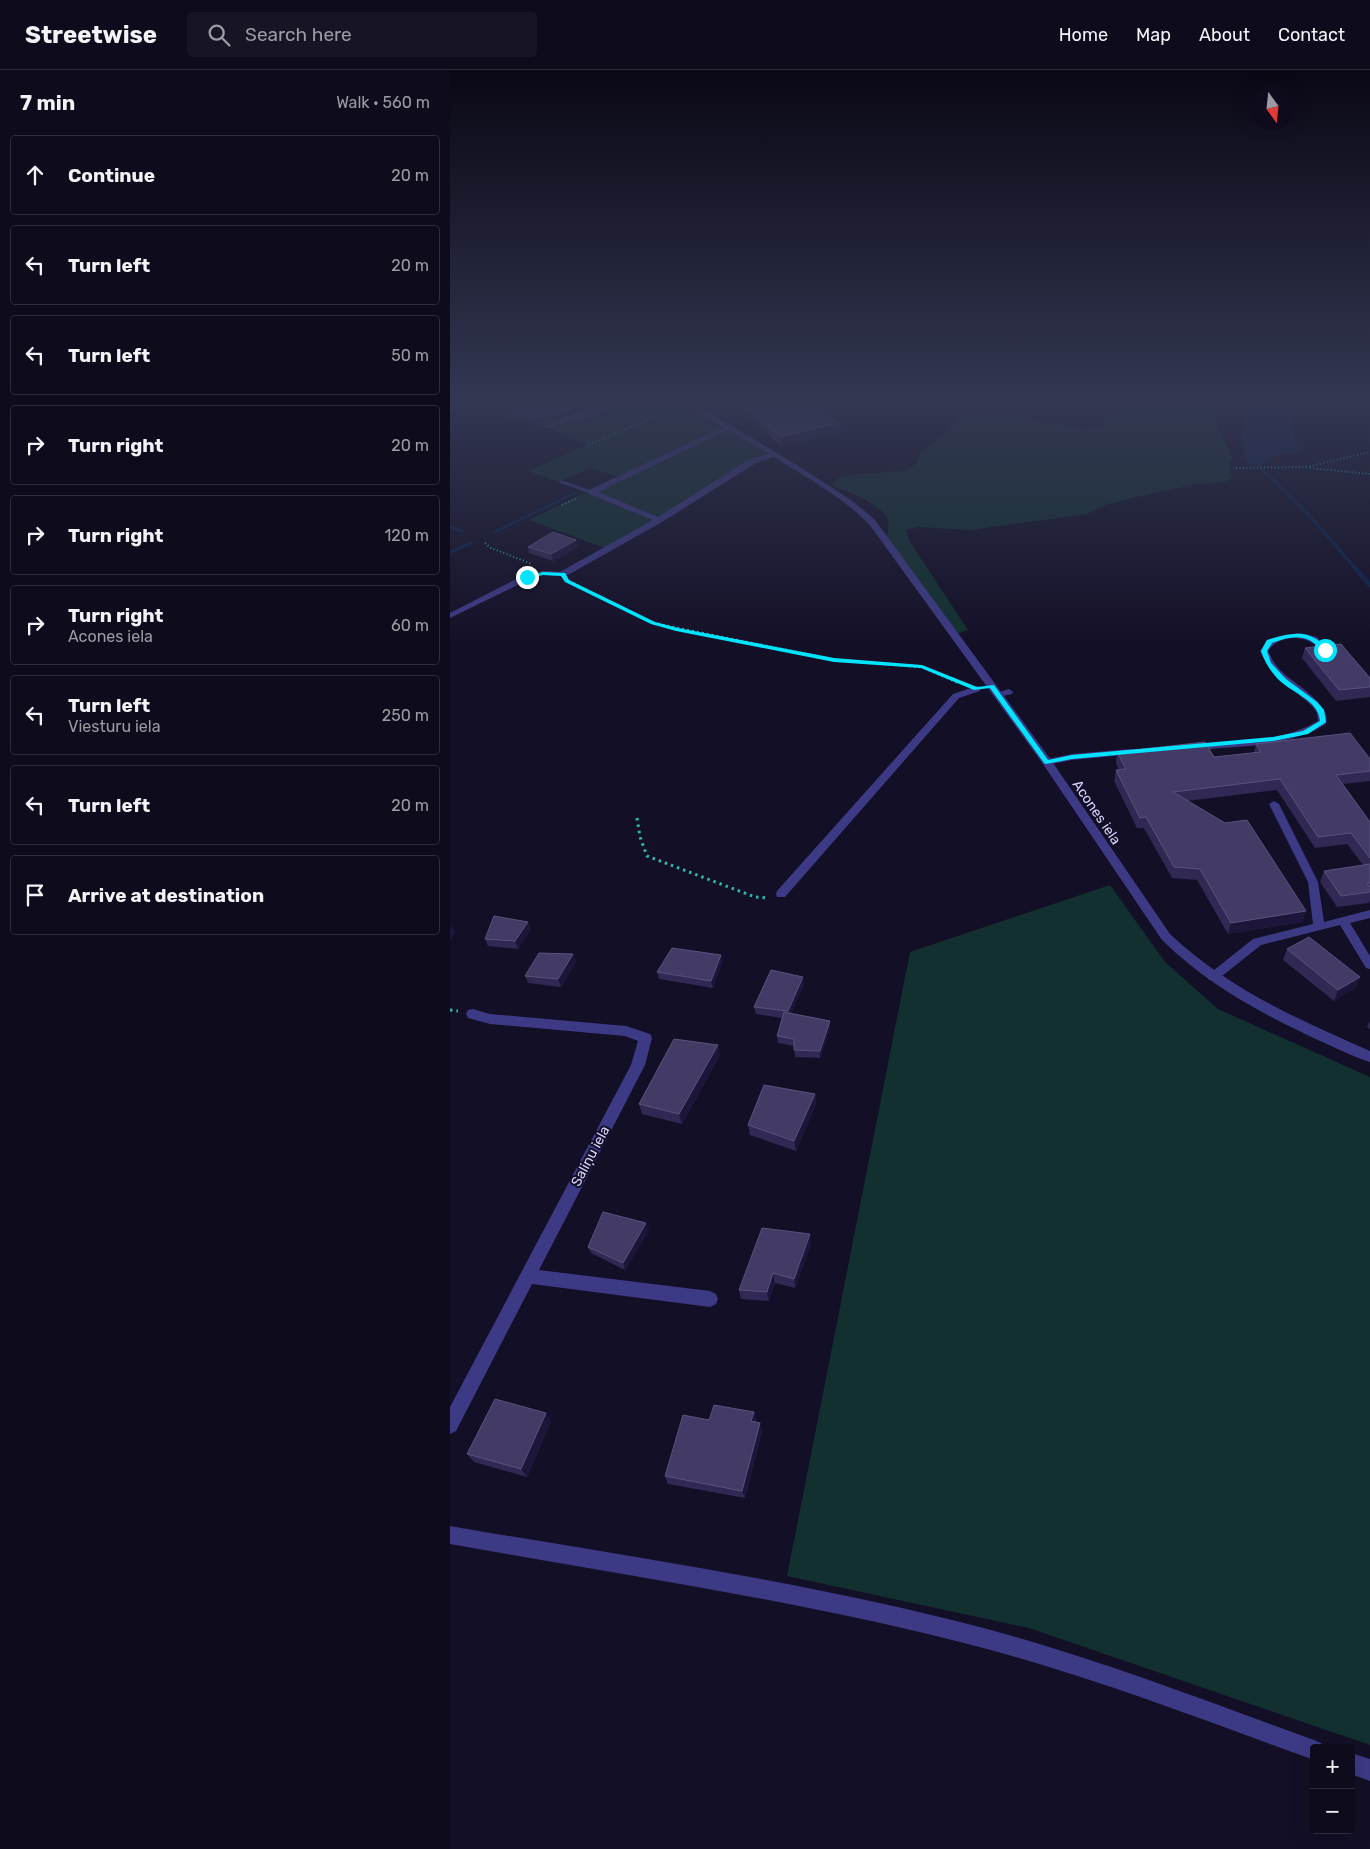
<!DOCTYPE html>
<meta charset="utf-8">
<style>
body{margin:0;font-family:Rubik,sans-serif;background:#171425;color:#f1f3f6}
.controls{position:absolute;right:15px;bottom:15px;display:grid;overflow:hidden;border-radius:5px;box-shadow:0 5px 20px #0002}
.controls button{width:45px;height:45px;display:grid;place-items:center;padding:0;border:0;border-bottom:1px solid #2e2b3b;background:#0e0b1c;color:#f1f3f6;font:25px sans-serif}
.compass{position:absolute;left:800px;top:15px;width:45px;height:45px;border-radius:50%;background:#0e0b1c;box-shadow:0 5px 20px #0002;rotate:165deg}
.stop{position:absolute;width:15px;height:15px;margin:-11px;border:4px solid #00e5ff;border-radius:50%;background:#fff}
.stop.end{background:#00e5ff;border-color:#fff;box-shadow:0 1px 5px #0008}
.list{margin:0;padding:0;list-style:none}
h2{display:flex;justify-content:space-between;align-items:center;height:65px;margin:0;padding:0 20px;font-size:21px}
h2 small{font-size:16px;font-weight:400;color:#9b9ba3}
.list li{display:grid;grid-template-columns:32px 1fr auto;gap:15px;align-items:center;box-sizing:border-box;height:80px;margin:0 10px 10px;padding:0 10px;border:1px solid #2e2b3b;border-radius:5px}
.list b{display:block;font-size:19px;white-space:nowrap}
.list p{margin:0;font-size:16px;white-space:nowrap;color:#9b9ba3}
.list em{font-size:16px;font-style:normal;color:#9b9ba3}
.icon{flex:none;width:28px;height:28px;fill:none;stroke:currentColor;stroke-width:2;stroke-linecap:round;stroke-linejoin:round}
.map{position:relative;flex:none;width:920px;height:1779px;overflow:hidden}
header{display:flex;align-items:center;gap:30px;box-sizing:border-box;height:70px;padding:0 25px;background:#0e0b1c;border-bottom:1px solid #2e2b3b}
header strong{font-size:24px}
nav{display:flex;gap:28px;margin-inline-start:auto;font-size:18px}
.search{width:350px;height:45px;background:#171425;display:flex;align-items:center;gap:12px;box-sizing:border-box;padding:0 18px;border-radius:5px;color:#9b9ba3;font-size:19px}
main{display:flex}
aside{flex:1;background:#0e0b1c}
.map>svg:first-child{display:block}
.green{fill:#12302f}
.water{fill:#0c2248}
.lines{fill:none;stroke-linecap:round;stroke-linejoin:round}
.stream-far1{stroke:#0c2248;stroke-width:3}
.stream{stroke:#0c2248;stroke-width:4.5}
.path-far2{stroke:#2fb8b0;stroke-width:2;stroke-dasharray:1 2.5;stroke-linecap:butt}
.path-far1{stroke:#2fb8b0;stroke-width:2.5;stroke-dasharray:2 3;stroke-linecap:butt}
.path{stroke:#2fb8b0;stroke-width:3;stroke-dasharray:2.5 4;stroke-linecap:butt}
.service{fill:#3d3a85;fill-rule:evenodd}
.minor{fill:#3d3a85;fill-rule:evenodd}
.wall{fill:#312854}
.shaded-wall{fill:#1d163a}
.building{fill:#433a66;stroke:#5a527e}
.route{fill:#00e5ff}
.labels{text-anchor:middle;stroke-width:4;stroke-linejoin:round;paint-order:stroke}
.street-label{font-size:14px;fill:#d9d4ff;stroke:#130f26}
</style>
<header>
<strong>Streetwise</strong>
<div class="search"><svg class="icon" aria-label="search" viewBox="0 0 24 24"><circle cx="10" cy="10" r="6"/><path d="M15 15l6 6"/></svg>Search here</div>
<nav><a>Home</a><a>Map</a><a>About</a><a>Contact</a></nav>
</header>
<main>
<aside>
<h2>7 min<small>Walk · 560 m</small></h2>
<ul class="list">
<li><svg class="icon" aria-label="ahead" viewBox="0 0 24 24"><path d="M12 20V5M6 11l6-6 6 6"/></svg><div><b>Continue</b></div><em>20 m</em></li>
<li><svg class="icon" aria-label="left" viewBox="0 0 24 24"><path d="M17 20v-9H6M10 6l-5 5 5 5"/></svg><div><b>Turn left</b></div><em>20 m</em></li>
<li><svg class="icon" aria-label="left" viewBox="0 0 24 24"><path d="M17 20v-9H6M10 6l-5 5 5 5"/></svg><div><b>Turn left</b></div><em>50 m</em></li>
<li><svg class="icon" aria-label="right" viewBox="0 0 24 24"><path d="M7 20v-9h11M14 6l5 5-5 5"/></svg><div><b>Turn right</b></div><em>20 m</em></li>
<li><svg class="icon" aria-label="right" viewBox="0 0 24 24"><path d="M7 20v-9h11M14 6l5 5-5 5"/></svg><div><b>Turn right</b></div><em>120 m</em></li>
<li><svg class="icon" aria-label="right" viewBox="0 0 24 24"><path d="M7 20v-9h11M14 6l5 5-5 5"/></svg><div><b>Turn right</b><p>Acones iela</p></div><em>60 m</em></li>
<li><svg class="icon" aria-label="left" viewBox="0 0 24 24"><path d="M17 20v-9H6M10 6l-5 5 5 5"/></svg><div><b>Turn left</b><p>Viesturu iela</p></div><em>250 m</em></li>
<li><svg class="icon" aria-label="left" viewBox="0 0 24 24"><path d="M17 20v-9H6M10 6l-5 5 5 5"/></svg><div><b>Turn left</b></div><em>20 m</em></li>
<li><svg class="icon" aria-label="arrive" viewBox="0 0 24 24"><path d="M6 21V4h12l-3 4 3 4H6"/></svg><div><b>Arrive at destination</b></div></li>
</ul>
</aside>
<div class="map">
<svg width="920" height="1779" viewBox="0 0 920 1779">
<rect width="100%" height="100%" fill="#130f26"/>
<g class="green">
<path d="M42,329H232L323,385L303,391L157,479L79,450L168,406L140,398L109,412L78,401L136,375C101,356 61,349 23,336Z"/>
<polygon points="244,329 306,329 271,345"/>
<path d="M660,329H761L767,343L769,360L782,387L779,397L783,408L774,412L747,414L686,427L655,435L637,444L521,460L468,457L456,460L460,472L518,560L503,565L437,467C437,462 440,456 438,451C433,434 398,422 382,415L388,408L409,404L455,401L467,393L471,383L502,358L506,349L515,341L535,339L633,359L653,357Z"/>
<polygon points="660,815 715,892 768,939 920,1007 920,1675 579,1558 337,1506 460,882"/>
</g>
<path class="water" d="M802,329H877V333L848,337C836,350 844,367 849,382L826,386L810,397L796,392L791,361Z"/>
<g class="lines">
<g class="stream-far1">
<polyline points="0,340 30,329"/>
<polyline points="812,399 858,444 905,498"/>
<polyline points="0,457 12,461"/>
<polyline points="45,462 125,423"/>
<polyline points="0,482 21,473"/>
</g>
<polyline class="stream" points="904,497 920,515"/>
<g class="path-far2">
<polyline points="139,375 225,338"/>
<polyline points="786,398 857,397 920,382"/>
<polyline points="860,398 920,404"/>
<polyline points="112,435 127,428"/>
<polyline points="35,473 41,478 82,494"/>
</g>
<polyline class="path-far1" points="122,513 203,553 385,590 472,597 509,613"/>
<g class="path">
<polyline points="187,748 190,767 197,786 305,827 319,828"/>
<polyline points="0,940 8,941"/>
</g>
<g class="service">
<polygon points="110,411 114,411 145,422 142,424 110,413"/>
<polygon points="93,501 113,502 117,504 113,506 93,505 80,509 0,548 0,543 74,505"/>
<path d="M850,563L867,567L879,580L878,582H872C860,564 830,563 818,581C822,589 825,595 831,601C844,614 882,634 876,654C845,673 806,676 770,678C760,679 749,681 739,679L737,677L742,674C784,671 831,673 868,651L867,643L863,637C843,618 821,606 810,581L817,570L834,565Z"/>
<polygon points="527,616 530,617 530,621 509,628 335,827 327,827 326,824 327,821 503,624"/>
<polygon points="559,619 563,622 562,624 548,627 544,624"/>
<polygon points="681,679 686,682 684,684 622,690 597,695 592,692 594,690 622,684"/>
<polygon points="824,731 829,734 868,812 874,852 920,840 920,848 900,853 920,886 920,899 916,898 890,855 811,875 767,910 759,910 757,907 759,904 803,869 863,854 858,812 819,734"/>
</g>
<g class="minor">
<polygon points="36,329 45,329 25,337 20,336"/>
<polygon points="157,329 166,329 99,358 94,357"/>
<path d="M228,329H236C281,356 326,381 370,410C389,422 408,434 425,450L601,690L720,864C778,919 848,949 920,981V992C903,987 887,978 870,971C812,944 758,915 712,870L593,694L419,454C392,427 356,407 324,387L306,393L212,452L116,506H110V502L203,450L139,424V420L273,357ZM278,360L319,384L300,389L208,447L148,422Z"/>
<polygon points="23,939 40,944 176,956 200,964 202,968 195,995 89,1200 260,1221 266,1224 268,1229 266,1234 260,1237 82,1214 6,1361 0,1364 0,1337 181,995 188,971 175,966 40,954 18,948 16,944 18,940"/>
<path d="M0,1456C179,1487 361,1512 537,1559C648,1589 756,1631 864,1670L871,1673L874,1678H864V1690C756,1651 648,1609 537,1579C361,1532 179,1506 0,1474Z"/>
<polygon points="901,1683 920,1689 920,1711 901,1704"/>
</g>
</g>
<g class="wall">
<polygon points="150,329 108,349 101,347 87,353 59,343 58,339"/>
<polygon points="292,334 391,361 331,376 293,342"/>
<polygon points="172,336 131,354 118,352 117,349"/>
<polygon points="78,477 128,477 103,491 79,483"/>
<polygon points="855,578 920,617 920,627 886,631 852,588"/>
<polygon points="806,674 920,689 920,711 893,714 920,752 920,830 919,833 887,837 870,812 874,801 913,795 897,774 865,778 827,720 737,731 856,841 852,852 778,864 747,810 722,808 694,758 687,758 664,711 666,700 669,700 666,693 667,682 764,687 804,683"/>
<polygon points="81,859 68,879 38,876 35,869"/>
<polygon points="837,879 910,907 905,918 884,931 833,890"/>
<polygon points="123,884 126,892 111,917 78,913 75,906"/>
<polygon points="271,885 272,893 263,918 209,909 207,902"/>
<polygon points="354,914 341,943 380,951 380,958 370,988 345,987 344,976 328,973 327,966 332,948 306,944 304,937"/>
<polygon points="920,951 920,959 917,957"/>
<polygon points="270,985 232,1054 192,1044 189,1034"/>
<polygon points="365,1024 366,1034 346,1081 300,1065 298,1055"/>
<polygon points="199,1160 175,1200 141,1183 138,1177"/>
<polygon points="361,1174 345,1218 325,1213 319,1231 291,1229 289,1220"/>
<polygon points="304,1342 306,1350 306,1352 312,1361 295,1428 218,1414 215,1406 259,1350"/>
<polygon points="101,1351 77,1407 24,1392 17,1384"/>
</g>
<g class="shaded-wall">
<polygon points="141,329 150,329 108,349 107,345"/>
<polygon points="171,333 172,336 131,354 130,351"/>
<polygon points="101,343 101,347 87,353 86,349"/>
<polygon points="390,353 391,361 331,376 330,367"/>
<polygon points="126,470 128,477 103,491 101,484"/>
<polygon points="856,841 852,852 778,864 781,853"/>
<polygon points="78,852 81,859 68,879 65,871"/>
<polygon points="2,854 5,862 0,871 0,858"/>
<polygon points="123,884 126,892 111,917 108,909"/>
<polygon points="271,885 272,893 263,918 261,911"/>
<polygon points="353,907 354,914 339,949 338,941"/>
<polygon points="910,907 905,918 884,931 888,920"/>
<polygon points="380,951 380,958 370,988 370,981"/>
<polygon points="268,975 270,985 232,1054 229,1044"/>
<polygon points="365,1024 366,1034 346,1081 344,1071"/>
<polygon points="196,1153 199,1160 175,1200 173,1193"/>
<polygon points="360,1164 361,1174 345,1218 344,1209"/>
<polygon points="323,1203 325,1213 319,1231 317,1222"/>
<polygon points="304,1342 306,1350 304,1360 301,1351"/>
<polygon points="96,1343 101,1351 77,1407 71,1399"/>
<polygon points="310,1353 312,1361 295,1428 292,1421"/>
</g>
<g class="building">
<polygon points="82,329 141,329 107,345 101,343 86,349 58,339"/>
<polygon points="162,329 171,333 130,351 117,349"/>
<polygon points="312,329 352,329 390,353 330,367 292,334"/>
<polygon points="103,462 126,470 101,484 78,477"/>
<polygon points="891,574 920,608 920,617 889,620 855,578"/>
<polygon points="900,663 920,689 920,701 886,705 920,752 920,788 901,763 868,767 830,709 723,722 775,753 797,750 856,841 781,853 750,799 724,797 696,747 690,748 666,700 676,699 667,682 755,672 764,687 811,682 806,674"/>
<polygon points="920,794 920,813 917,813 920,817 920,822 891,826 874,801"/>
<polygon points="44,846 78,852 65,871 35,869"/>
<polygon points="859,867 910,907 888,920 837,879"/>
<polygon points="222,878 271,885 261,911 207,902"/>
<polygon points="89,883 123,884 108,909 75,906"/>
<polygon points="321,900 353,907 338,941 304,937"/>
<polygon points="334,942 380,951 370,981 344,980 344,969 327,966"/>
<polygon points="224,969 268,975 229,1044 189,1034"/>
<polygon points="314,1015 365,1024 344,1071 298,1055"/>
<polygon points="153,1142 196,1153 173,1193 138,1177"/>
<polygon points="312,1158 360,1164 344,1209 323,1203 317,1222 289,1220"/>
<polygon points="45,1329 96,1343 71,1399 17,1384"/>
<polygon points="264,1335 304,1342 301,1351 310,1353 292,1421 215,1406 233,1345 259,1350"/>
</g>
<linearGradient id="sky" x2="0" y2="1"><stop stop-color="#0a0815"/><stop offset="0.57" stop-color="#333752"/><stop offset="1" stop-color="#333752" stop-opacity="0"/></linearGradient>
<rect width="920" height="578" fill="url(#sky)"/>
<path class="route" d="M93,502L115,503L119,510L205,552L228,558L384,588L472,595L527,617L544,615L598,690L622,685L823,667L853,661L870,651C868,630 844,624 830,611C821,602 815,593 811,581L817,570C842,562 861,558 878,580L873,582C858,563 843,565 822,573L817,581L821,593L836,609L867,632L874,640L876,652L858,664L823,671L622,689L596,694L594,693L540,618L524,620L471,598L384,592L226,561L201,554L115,512L111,506L93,505L77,509L74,507Z"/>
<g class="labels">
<g class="street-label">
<text transform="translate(647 742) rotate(56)" y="5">Acones iela</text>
<text transform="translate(140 1086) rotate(-62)" y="5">Saliņu iela</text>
</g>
</g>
</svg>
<div class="controls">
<button>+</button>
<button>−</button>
</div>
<svg class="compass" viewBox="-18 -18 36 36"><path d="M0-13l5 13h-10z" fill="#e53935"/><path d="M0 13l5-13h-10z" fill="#9b9ba3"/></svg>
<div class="stop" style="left:875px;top:580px"></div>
<div class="stop end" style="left:77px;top:507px"></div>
</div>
</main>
